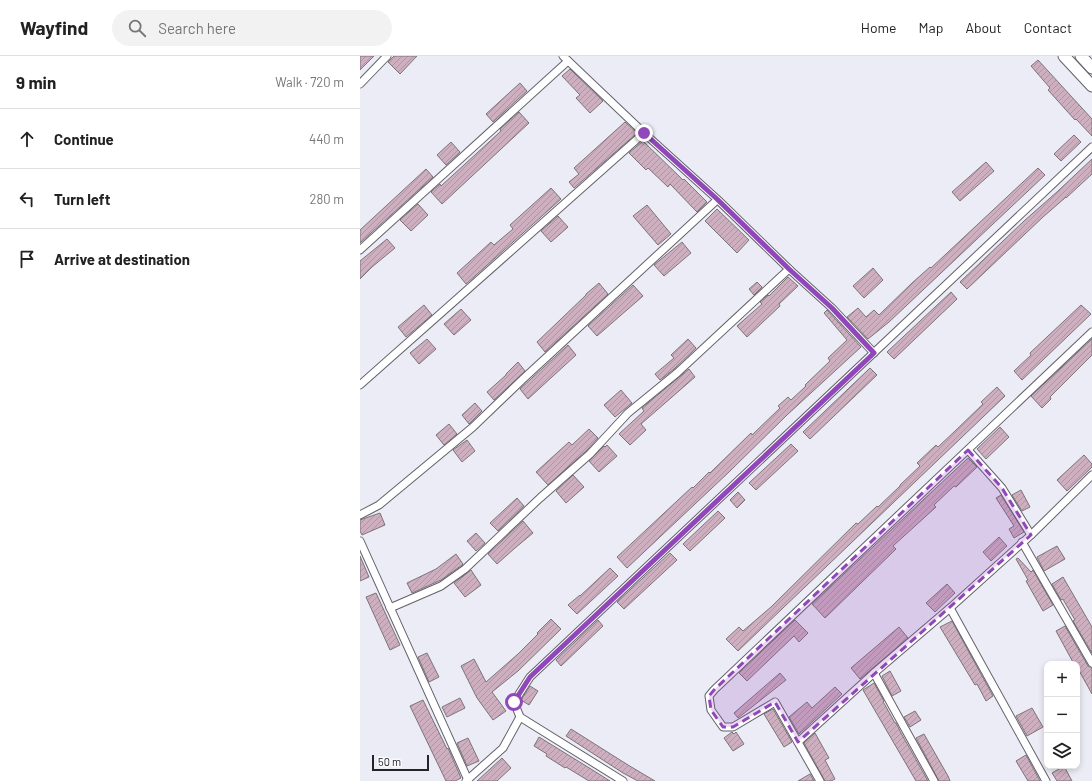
<!DOCTYPE html>
<meta charset="utf-8">
<style>
body{margin:0;font-family:Barlow,sans-serif;background:#f2f2f2;color:#222}
.controls{position:absolute;right:12px;bottom:12px;display:grid;overflow:hidden;border-radius:8px;box-shadow:0 2px 6px #0003}
.controls button{width:36px;height:36px;display:grid;place-items:center;padding:0;border:0;border-bottom:1px solid #e0e0e0;background:#fff;color:#222;font:20px sans-serif}
.scale{position:absolute;left:12px;bottom:10px;width:57px;box-sizing:border-box;padding-left:4px;border:2px solid #242428;border-top:0;font-size:11px;line-height:14px;white-space:nowrap;color:#242428;-webkit-text-stroke:3px #fafafe;paint-order:stroke}
.stop{position:absolute;width:12px;height:12px;margin:-9px;border:3px solid #9047ba;border-radius:50%;background:#fff}
.stop.end{background:#9047ba;border-color:#fff;box-shadow:0 1px 4px #0008}
.list{margin:0;padding:0;list-style:none}
h2{display:flex;justify-content:space-between;align-items:center;height:52px;margin:0;padding:0 16px;font-size:17px}
h2 small{font-size:13px;font-weight:400;color:#767676}
.list li{display:grid;grid-template-columns:26px 1fr auto;gap:12px;align-items:center;box-sizing:border-box;height:60px;padding:0 16px;border-top:1px solid #e0e0e0}
.list b{display:block;font-size:15px;white-space:nowrap}
.list em{font-size:13px;font-style:normal;color:#767676}
.icon{flex:none;width:22px;height:22px;fill:none;stroke:currentColor;stroke-width:2;stroke-linecap:round;stroke-linejoin:round}
.map{position:relative;flex:none;width:732px;height:725px;overflow:hidden}
header{display:flex;align-items:center;gap:24px;box-sizing:border-box;height:56px;padding:0 20px;background:#fff;border-bottom:1px solid #e0e0e0}
header strong{font-size:19px}
nav{display:flex;gap:22px;margin-inline-start:auto;font-size:14px}
.search{width:280px;height:36px;background:#f2f2f2;display:flex;align-items:center;gap:10px;box-sizing:border-box;padding:0 14px;border-radius:22px;color:#767676;font-size:15px}
main{display:flex}
aside{flex:1;background:#fff}
.map>svg:first-child{display:block}
.building{fill:url(#building-hatch);stroke:#7d7479}
.lines{fill:none;stroke-linecap:round;stroke-linejoin:round}
.street-casing{stroke:#63626b;stroke-width:9}
.primary-casing{stroke:#63626b;stroke-width:13}
.street{stroke:#fff;stroke-width:7}
.primary{stroke:#fff;stroke-width:11}
.route{stroke:#9047ba;stroke-width:5}
.marked{fill:#9047ba;fill-opacity:0.2;stroke:#9047ba;stroke-width:3;stroke-dasharray:8 5;stroke-linejoin:round}
</style>
<header>
<strong>Wayfind</strong>
<div class="search"><svg class="icon" aria-label="search" viewBox="0 0 24 24"><circle cx="10" cy="10" r="6"/><path d="M15 15l6 6"/></svg>Search here</div>
<nav><a>Home</a><a>Map</a><a>About</a><a>Contact</a></nav>
</header>
<main>
<aside>
<h2>9 min<small>Walk · 720 m</small></h2>
<ul class="list">
<li><svg class="icon" aria-label="ahead" viewBox="0 0 24 24"><path d="M12 20V5M6 11l6-6 6 6"/></svg><div><b>Continue</b></div><em>440 m</em></li>
<li><svg class="icon" aria-label="left" viewBox="0 0 24 24"><path d="M17 20v-9H6M10 6l-5 5 5 5"/></svg><div><b>Turn left</b></div><em>280 m</em></li>
<li><svg class="icon" aria-label="arrive" viewBox="0 0 24 24"><path d="M6 21V4h12l-3 4 3 4H6"/></svg><div><b>Arrive at destination</b></div></li>
</ul>
</aside>
<div class="map">
<svg width="732" height="725" viewBox="0 0 732 725">
<defs>
<pattern id="building-hatch" width="6" height="6" patternUnits="userSpaceOnUse"><rect width="6" height="6" fill="#cdafbf"/><path d="M-1 1l2-2M0 6l6-6M5 7l2-2" fill="none" stroke="#b096a4"/></pattern>
</defs>
<rect width="100%" height="100%" fill="#ececf6"/>
<g class="building">
<polygon points="0,0 14,0 0,14"/>
<polygon points="34,0 57,0 40,18 28,6"/>
<polygon points="678,4 732,63 732,80 716,63 715,64 688,34 690,32 671,10"/>
<polygon points="210,13 243,45 230,57 216,42 220,39 202,20"/>
<polygon points="160,27 167,35 133,66 126,58"/>
<polygon points="159,56 169,67 82,148 71,136 80,128 81,130 141,75 140,73"/>
<polygon points="265,66 276,76 276,78 214,132 209,126 219,118 214,112"/>
<polygon points="714,79 721,86 701,105 694,98"/>
<polygon points="283,85 323,124 324,123 347,146 337,156 310,128 308,131 288,112 286,114 269,97"/>
<polygon points="91,86 100,96 86,109 77,99"/>
<polygon points="732,103 732,118 706,142 706,141 683,161 607,233 600,226 664,165 698,135"/>
<polygon points="626,106 634,115 600,145 592,136"/>
<polygon points="678,112 685,119 529,266 508,283 487,261 498,252 506,261 514,254 519,259 552,227 570,211 571,212"/>
<polygon points="66,113 73,121 0,187 0,174"/>
<polygon points="191,132 201,143 106,228 97,217 131,186 134,189 153,173 150,169"/>
<polygon points="58,148 68,159 51,175 40,164"/>
<polygon points="287,149 311,178 298,189 273,160"/>
<polygon points="357,153 389,184 377,197 345,165"/>
<polygon points="198,160 208,171 191,186 181,175"/>
<polygon points="27,183 35,192 12,211 0,223 0,205"/>
<polygon points="322,186 331,197 304,220 294,209"/>
<polygon points="513,212 523,224 504,242 493,230"/>
<polygon points="428,221 438,230 419,248 420,250 387,281 377,270 402,248 400,246 408,239 409,240"/>
<polygon points="397,226 402,231 394,239 389,233"/>
<polygon points="239,227 248,238 185,296 177,286 226,239 226,238"/>
<polygon points="273,229 283,240 237,280 228,270"/>
<polygon points="591,236 597,243 534,303 527,296"/>
<polygon points="64,249 72,259 46,281 38,271"/>
<polygon points="721,249 731,258 662,324 654,315 671,299 670,297"/>
<polygon points="101,253 111,264 94,279 84,268"/>
<polygon points="467,254 501,291 427,359 369,416 267,512 257,501 332,431 333,432 349,416 350,417 391,377 392,379 420,352 418,350 428,341 431,344 446,330 445,329 470,305 468,302 487,284 464,257"/>
<polygon points="67,283 76,293 59,308 50,297"/>
<polygon points="328,283 336,292 314,313 300,324 295,318 314,302 311,299"/>
<polygon points="732,283 732,299 690,341 691,343 682,352 671,340"/>
<polygon points="208,289 216,299 168,343 160,333"/>
<polygon points="158,306 165,315 134,344 127,336 146,319 146,318"/>
<polygon points="510,312 517,319 450,383 443,376"/>
<polygon points="329,313 335,321 281,368 286,374 270,389 259,378 284,355 282,352"/>
<polygon points="637,331 645,340 378,595 366,583 379,571 383,575 411,551 496,467 498,468 517,450 518,451 540,430 540,429 560,410 557,407 576,389 578,391 595,375 623,348 621,346"/>
<polygon points="261,334 272,347 255,361 244,349"/>
<polygon points="115,347 122,355 109,368 102,359"/>
<polygon points="89,368 97,378 84,389 76,379"/>
<polygon points="640,371 649,381 626,403 617,393"/>
<polygon points="229,373 238,382 227,394 188,429 176,416 209,386 212,389"/>
<polygon points="107,384 115,395 102,406 93,394"/>
<polygon points="431,388 438,395 396,434 389,427"/>
<polygon points="247,389 257,400 239,416 229,405 244,390 245,391"/>
<polygon points="724,399 732,408 732,411 707,435 697,424"/>
<polygon points="608,402 617,411 596,431 594,430 574,449 576,451 533,490 536,493 465,562 452,548"/>
<polygon points="213,419 224,431 206,447 196,435"/>
<polygon points="661,434 670,451 662,455 652,439"/>
<polygon points="378,436 385,444 377,452 370,444"/>
<polygon points="641,439 664,476 654,482 649,473 654,470 636,442"/>
<polygon points="157,442 164,450 138,475 130,467"/>
<polygon points="358,455 365,462 330,495 323,488"/>
<polygon points="20,457 25,469 2,479 0,475 0,464"/>
<polygon points="163,465 173,477 155,492 137,508 128,498"/>
<polygon points="116,477 125,487 116,495 107,485"/>
<polygon points="639,481 647,490 631,505 623,496"/>
<polygon points="697,490 705,503 684,515 677,501"/>
<polygon points="310,497 317,504 264,553 257,546"/>
<polygon points="96,498 103,508 102,509 81,524 52,537 47,527 76,513"/>
<polygon points="0,500 9,521 0,525"/>
<polygon points="658,502 671,516 673,514 693,549 683,555 666,525 668,524 656,503"/>
<polygon points="250,512 258,520 217,558 208,549 220,539 220,540"/>
<polygon points="111,514 121,529 105,541 94,527"/>
<polygon points="703,521 732,571 732,597 713,565 715,564 704,545 703,543 701,544 692,528"/>
<polygon points="587,528 595,537 575,556 566,547"/>
<polygon points="16,537 40,589 30,594 6,541"/>
<polygon points="191,563 201,573 158,615 132,636 146,655 133,664 117,642 101,610 114,603 126,626 158,598 178,578 177,577"/>
<polygon points="238,564 243,570 201,610 196,604"/>
<polygon points="435,564 448,577 439,586 434,580 387,625 379,617"/>
<polygon points="592,565 633,640 626,645 617,628 615,629 580,571"/>
<polygon points="705,570 728,610 732,612 732,638 717,611 717,608 714,608 696,575"/>
<polygon points="539,571 548,582 500,623 491,612"/>
<polygon points="67,597 79,621 69,626 58,601"/>
<polygon points="530,615 541,635 532,640 522,620"/>
<polygon points="420,617 426,624 378,662 374,657"/>
<polygon points="514,627 524,645 523,646 525,649 535,667 536,667 541,677 568,725 556,725 503,634"/>
<polygon points="170,630 178,635 169,649 161,644"/>
<polygon points="475,631 482,638 439,678 429,661 447,646 452,652"/>
<polygon points="100,642 105,652 87,661 82,651"/>
<polygon points="63,644 87,693 88,692 98,715 101,722 95,725 86,725 50,650"/>
<polygon points="672,652 683,671 667,680 656,660"/>
<polygon points="413,653 432,686 424,691 404,658"/>
<polygon points="555,655 561,664 550,671 544,661"/>
<polygon points="211,673 268,709 295,725 278,725 263,717 206,680"/>
<polygon points="372,676 374,678 376,676 384,688 373,695 364,682"/>
<polygon points="455,677 469,702 465,704 475,723 471,725 465,725 444,687"/>
<polygon points="564,678 588,720 590,725 579,725 556,682"/>
<polygon points="179,681 231,713 250,725 229,725 206,711 205,712 186,700 187,698 174,690"/>
<polygon points="108,682 119,705 107,710 97,687"/>
<polygon points="666,699 680,725 668,725 656,705"/>
<polygon points="142,702 151,712 137,725 117,725"/>
<polygon points="704,710 712,725 697,725 692,717"/>
<polygon points="450,718 454,725 438,725"/>
</g>
<g class="lines">
<g class="street-casing">
<g id="street">
<polyline points="203,0 284,77 357,143 429,213 472,252 514,297"/>
<polyline points="0,28 27,0"/>
<polyline points="0,194 208,5"/>
<polyline points="0,329 284,77"/>
<polyline points="608,394 642,432 671,479"/>
<polyline points="0,459 19,449 113,371 163,323 357,144"/>
<polyline points="0,485 108,724"/>
<polyline points="662,486 732,607"/>
<polyline points="30,552 81,530 105,513 180,442 230,398 268,357 317,317 429,213"/>
<polyline points="590,552 686,725"/>
<polyline points="514,617 574,725"/>
<polyline points="160,661 263,725"/>
<polyline points="438,686 514,617 590,552 671,479 732,419"/>
<polyline points="106,725 143,692 160,661 154,646 170,621 732,91"/>
<polyline points="460,725 415,646 373,671 363,671 351,654 349,640 354,634 732,276"/>
</g>
</g>
<g class="primary-casing">
<g id="primary">
<polyline points="704,0 732,30"/>
<polyline points="721,0 732,12"/>
</g>
</g>
<use href="#street" class="street"/>
<use href="#primary" class="primary"/>
</g>
<g class="lines">
<polyline class="route" points="154,646 170,621 514,297 472,252 429,213 357,143 284,77"/>
</g>
<path class="marked" d="M608,394L642,432L671,479L438,686L415,646L373,671H363L351,654L349,640L354,634Z"/>
</svg>
<div class="controls">
<button>+</button>
<button>−</button>
<button><svg class="icon" aria-label="layers" viewBox="0 0 24 24"><path d="M12 4l9 5-9 5-9-5zM3 14l9 5 9-5"/></svg></button>
</div>
<div class="scale">50 m</div>
<div class="stop" style="left:154px;top:646px"></div>
<div class="stop end" style="left:284px;top:77px"></div>
</div>
</main>
